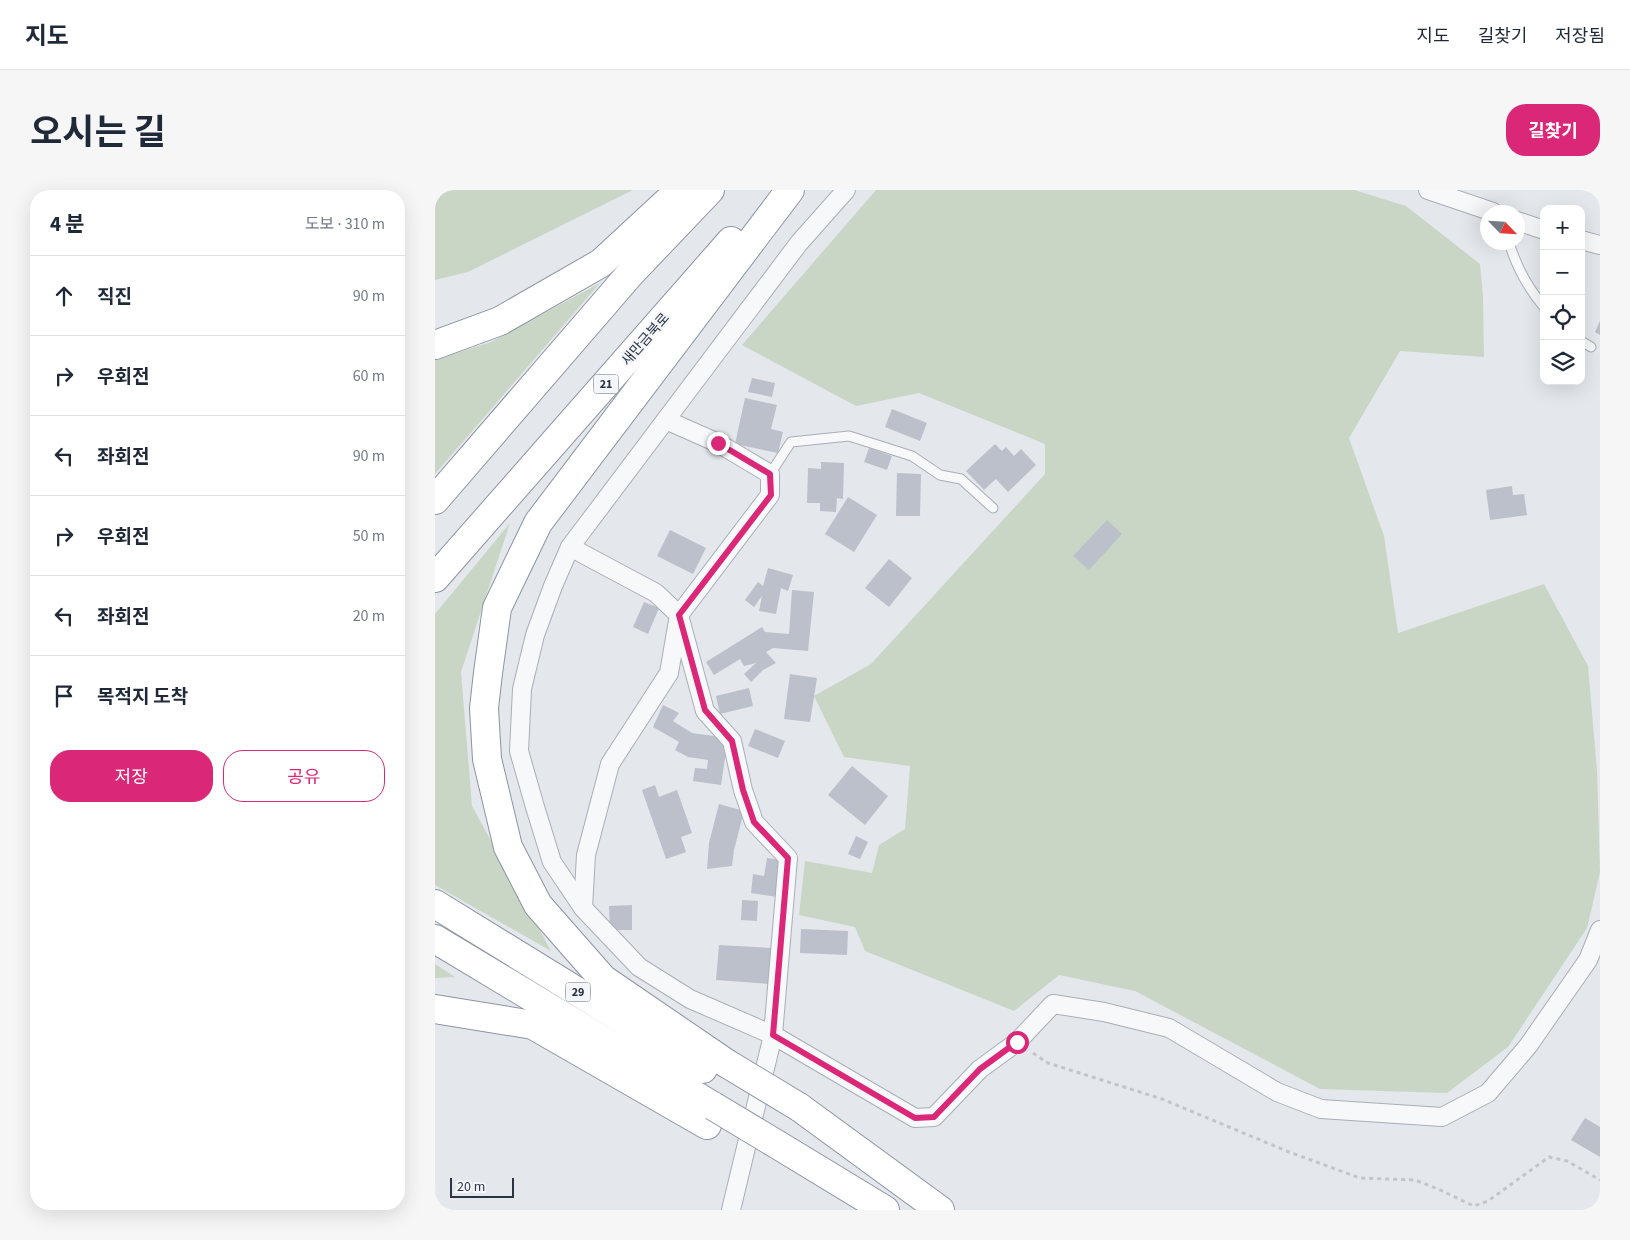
<!DOCTYPE html>
<html lang="ko">
<meta charset="utf-8">
<style>
body{margin:0;font-family:"Source Sans 3","Noto Sans KR",sans-serif;background:#f6f6f7;color:#1f2937}
.controls{position:absolute;right:15px;top:15px;display:grid;overflow:hidden;border-radius:10px;box-shadow:0 5px 20px #0002}
.controls button{width:45px;height:45px;display:grid;place-items:center;padding:0;border:0;border-bottom:1px solid #e0e1e3;background:#fff;color:#1f2937;font:25px sans-serif}
.compass{position:absolute;left:1045px;top:15px;width:45px;height:45px;border-radius:50%;background:#fff;box-shadow:0 5px 20px #0002;rotate:115deg}
.scale{position:absolute;left:15px;bottom:12px;width:64px;box-sizing:border-box;padding-left:5px;border:2px solid #2b3445;border-top:0;font-size:14px;line-height:18px;white-space:nowrap;color:#2b3445;-webkit-text-stroke:4px #f4f6f9;paint-order:stroke}
.stop{position:absolute;width:15px;height:15px;margin:-11px;border:4px solid #db2777;border-radius:50%;background:#fff}
.stop.end{background:#db2777;border-color:#fff;box-shadow:0 1px 5px #0008}
.list{margin:0;padding:0;list-style:none}
h2{display:flex;justify-content:space-between;align-items:center;height:65px;margin:0;padding:0 20px;font-size:21px}
h2 small{font-size:16px;font-weight:400;color:#747a83}
.list li{display:grid;grid-template-columns:32px 1fr auto;gap:15px;align-items:center;box-sizing:border-box;height:80px;padding:0 20px;border-top:1px solid #e0e1e3}
.list b{display:block;font-size:19px;white-space:nowrap}
.list em{font-size:16px;font-style:normal;color:#747a83}
.actions{display:flex;gap:10px;padding:15px 20px}
.actions a{flex:1;padding:11px 0;border:1px solid #db2777;border-radius:20px;text-align:center;font-size:18px;color:#db2777}
.actions .main{background:#db2777;color:#fff}
.icon{flex:none;width:28px;height:28px;fill:none;stroke:currentColor;stroke-width:2;stroke-linecap:round;stroke-linejoin:round}
.map{position:relative;flex:none;width:1165px;height:1020px;overflow:hidden;border-radius:20px}
header{display:flex;align-items:center;gap:30px;box-sizing:border-box;height:70px;padding:0 25px;background:#fff;border-bottom:1px solid #e0e1e3}
header strong{font-size:24px}
nav{display:flex;gap:28px;margin-inline-start:auto;font-size:18px}
.intro{display:flex;align-items:center;justify-content:space-between;box-sizing:border-box;height:120px;padding:0 30px}
h1{margin:0;font-size:35px}
.button{padding:12px 22px;border-radius:20px;background:#db2777;color:#fff;font-size:18px;font-weight:700}
main{display:flex;gap:30px;padding:0 30px}
aside{flex:1;background:#fff;border-radius:20px;box-shadow:0 5px 20px #0002}
.map>svg:first-child{display:block}
.green{fill:#c9d6c5}
.building{fill:#bbc0ca}
.lines{fill:none;stroke-linecap:round;stroke-linejoin:round}
.lane-casing{stroke:#a9aeb7;stroke-width:11}
.street-casing{stroke:#a9aeb7;stroke-width:20}
.highway-casing{stroke:#8b94a3;stroke-width:30}
.path{stroke:#c2c5cb;stroke-width:3;stroke-dasharray:4 4;stroke-linecap:butt}
.lane{stroke:#f7f8fa;stroke-width:9}
.street{stroke:#f7f8fa;stroke-width:18}
.highway{stroke:#fff;stroke-width:28}
.highway-bridge-casing{stroke:#8b94a3;stroke-width:30;stroke-linecap:butt}
.highway-bridge{stroke:#fff;stroke-width:28}
.route{stroke:#db2777;stroke-width:6}
.labels{text-anchor:middle;stroke-width:4.5;stroke-linejoin:round;paint-order:stroke}
.shield{fill:#f4f6f9;stroke:#676e7b;stroke-width:1}
.shield-label{font-size:12px;font-weight:bold;fill:#2b3445}
.street-label{font-size:14px;fill:#2b3445;stroke:#f4f6f9}
</style>
<header>
<strong>지도</strong>
<nav><a>지도</a><a>길찾기</a><a>저장됨</a></nav>
</header>
<div class="intro"><h1>오시는 길</h1><a class="button">길찾기</a></div>
<main>
<aside>
<h2>4 분<small>도보 · 310 m</small></h2>
<ul class="list">
<li><svg class="icon" aria-label="ahead" viewBox="0 0 24 24"><path d="M12 20V5M6 11l6-6 6 6"/></svg><div><b>직진</b></div><em>90 m</em></li>
<li><svg class="icon" aria-label="right" viewBox="0 0 24 24"><path d="M7 20v-9h11M14 6l5 5-5 5"/></svg><div><b>우회전</b></div><em>60 m</em></li>
<li><svg class="icon" aria-label="left" viewBox="0 0 24 24"><path d="M17 20v-9H6M10 6l-5 5 5 5"/></svg><div><b>좌회전</b></div><em>90 m</em></li>
<li><svg class="icon" aria-label="right" viewBox="0 0 24 24"><path d="M7 20v-9h11M14 6l5 5-5 5"/></svg><div><b>우회전</b></div><em>50 m</em></li>
<li><svg class="icon" aria-label="left" viewBox="0 0 24 24"><path d="M17 20v-9H6M10 6l-5 5 5 5"/></svg><div><b>좌회전</b></div><em>20 m</em></li>
<li><svg class="icon" aria-label="arrive" viewBox="0 0 24 24"><path d="M6 21V4h12l-3 4 3 4H6"/></svg><div><b>목적지 도착</b></div></li>
</ul>
<div class="actions"><a class="main">저장</a><a>공유</a></div>
</aside>
<div class="map">
<svg width="1165" height="1020" viewBox="0 0 1165 1020">
<rect width="100%" height="100%" fill="#e4e7ec"/>
<g class="green">
<polygon points="0,0 198,0 33,82 0,90"/>
<polygon points="441,0 919,0 971,16 1045,74 1048,106 1049,167 965,161 914,248 949,346 963,443 1109,394 1153,476 1162,581 1165,682 1152,738 1073,857 1012,903 885,899 700,801 624,785 579,821 430,761 420,737 364,725 370,671 437,683 444,655 470,639 475,576 409,567 379,506 436,474 610,284 610,254 484,203 421,216 307,155"/>
<polygon points="165,93 0,284 0,170 56,152"/>
<polygon points="75,333 26,482 37,616 116,761 0,695 0,424"/>
<polygon points="0,774 20,787 0,788"/>
</g>
<g class="building">
<polygon points="1165,131 1165,145 1160,142"/>
<polygon points="317,188 340,193 337,207 313,202"/>
<polygon points="310,208 342,215 336,239 348,242 343,263 300,254"/>
<polygon points="457,219 492,233 485,251 450,237"/>
<polygon points="560,254 567,261 571,257 579,266 586,259 601,275 573,302 561,289 549,300 531,281"/>
<polygon points="434,258 457,266 452,280 429,272"/>
<polygon points="386,272 409,273 408,309 402,308 401,322 385,321 385,313 372,313 373,278 386,279"/>
<polygon points="462,283 486,284 485,326 461,326"/>
<polygon points="1077,296 1078,305 1089,304 1092,325 1055,330 1051,300"/>
<polygon points="413,307 442,325 419,362 390,344"/>
<polygon points="672,330 687,344 654,380 638,366"/>
<polygon points="235,340 271,358 258,384 222,366"/>
<polygon points="454,369 477,388 454,417 430,398"/>
<polygon points="333,378 358,385 353,401 346,398 341,424 324,421 327,406 319,417 310,410 323,392 328,396"/>
<polygon points="357,400 379,402 373,461 338,458 331,462 341,473 328,480 316,492 309,484 321,473 309,476 305,469 279,485 271,472 327,437 330,442 354,444"/>
<polygon points="209,412 224,418 213,444 198,437"/>
<polygon points="355,484 382,488 375,532 349,529"/>
<polygon points="314,498 318,516 285,524 281,506"/>
<polygon points="228,515 244,523 238,531 257,543 293,548 286,595 258,591 260,578 272,579 273,570 253,567 240,560 244,552 218,537"/>
<polygon points="320,539 350,551 343,568 313,556"/>
<polygon points="417,576 453,606 430,635 393,605"/>
<polygon points="220,595 224,607 242,600 257,643 246,647 251,662 231,669 207,600"/>
<polygon points="284,614 309,621 299,660 297,676 272,679 274,653"/>
<polygon points="421,646 433,652 425,669 413,664"/>
<polygon points="332,668 347,670 343,707 316,703 318,684 329,686"/>
<polygon points="307,710 323,711 322,731 306,730"/>
<polygon points="197,715 197,740 175,740 174,716"/>
<polygon points="366,739 413,741 412,765 365,763"/>
<polygon points="284,755 336,758 334,794 281,790"/>
<polygon points="1150,928 1165,937 1165,967 1136,950"/>
</g>
<g class="lines">
<g class="lane-casing">
<g id="lane">
<path d="M1074,52C1081,76 1093,98 1109,117"/>
<polyline points="1146,151 1156,157"/>
<polyline points="335,284 356,252 414,246 477,266 505,285 526,289 558,318"/>
</g>
</g>
<g class="street-casing">
<g id="street">
<polyline points="411,0 364,53 135,357 118,396 100,445 87,499 84,561 100,617 117,672 148,718 204,777 255,809 338,845 480,928 499,927 545,879 582,852 618,814 669,822 734,838 842,902 886,919 1007,927 1053,903 1093,856 1153,770 1165,740"/>
<polyline points="993,0 1058,22"/>
<polyline points="1082,31 1109,40"/>
<polyline points="1146,50 1165,55"/>
<polyline points="135,357 221,403 244,425 270,521 297,551 308,600 319,632 353,668 338,845 296,1020"/>
<polyline points="148,718 151,665 175,574 234,483 244,425 335,305 335,284 283,253 231,230"/>
</g>
</g>
<g class="highway-casing">
<g id="highway">
<polyline points="0,155 65,131 166,73 245,0"/>
<polyline points="0,310 195,84 275,0"/>
<polyline points="0,388 296,51"/>
<polyline points="0,714 268,879"/>
<polyline points="0,749 278,916"/>
<polyline points="0,819 98,835 272,935"/>
<polyline points="291,873 168,789 103,715 73,657 52,569 49,518 53,483 62,418 103,333 355,0"/>
<polyline points="364,917 505,1020"/>
<polyline points="343,955 450,1020"/>
</g>
</g>
<polyline class="path" points="598,863 613,873 727,909 854,962 925,988 980,990 1003,999 1039,1016 1053,1011 1114,967 1132,971 1165,990"/>
<use href="#lane" class="lane"/>
<use href="#street" class="street"/>
<use href="#highway" class="highway"/>
<g class="highway-bridge-casing">
<g id="highway-bridge">
<polyline points="291,873 364,917"/>
<polyline points="278,916 343,955"/>
</g>
</g>
<use href="#highway-bridge" class="highway-bridge"/>
</g>
<g class="lines">
<polyline class="route" points="283,253 335,284 336,305 244,425 270,520 297,551 308,600 319,632 353,668 338,845 480,928 499,927 545,879 582,852"/>
</g>
<g class="labels">
<g class="shield">
<rect x="158.5" y="184.5" width="25" height="19" rx="4"/>
<rect x="130.5" y="792.5" width="25" height="19" rx="4"/>
</g>
<g class="shield-label">
<text x="171" y="198">21</text>
<text x="143" y="806">29</text>
</g>
<g class="street-label">
<text transform="translate(210 149) rotate(-49)" y="5">새만금북로</text>
</g>
</g>
</svg>
<div class="controls">
<button>+</button>
<button>−</button>
<button><svg class="icon" aria-label="locate" viewBox="0 0 24 24"><circle cx="12" cy="12" r="6"/><path d="M12 2v4M12 18v4M2 12h4M18 12h4"/></svg></button>
<button><svg class="icon" aria-label="layers" viewBox="0 0 24 24"><path d="M12 4l9 5-9 5-9-5zM3 14l9 5 9-5"/></svg></button>
</div>
<svg class="compass" viewBox="-18 -18 36 36"><path d="M0-13l5 13h-10z" fill="#e53935"/><path d="M0 13l5-13h-10z" fill="#747a83"/></svg>
<div class="scale">20 m</div>
<div class="stop" style="left:582px;top:852px"></div>
<div class="stop end" style="left:283px;top:253px"></div>
</div>
</main>
